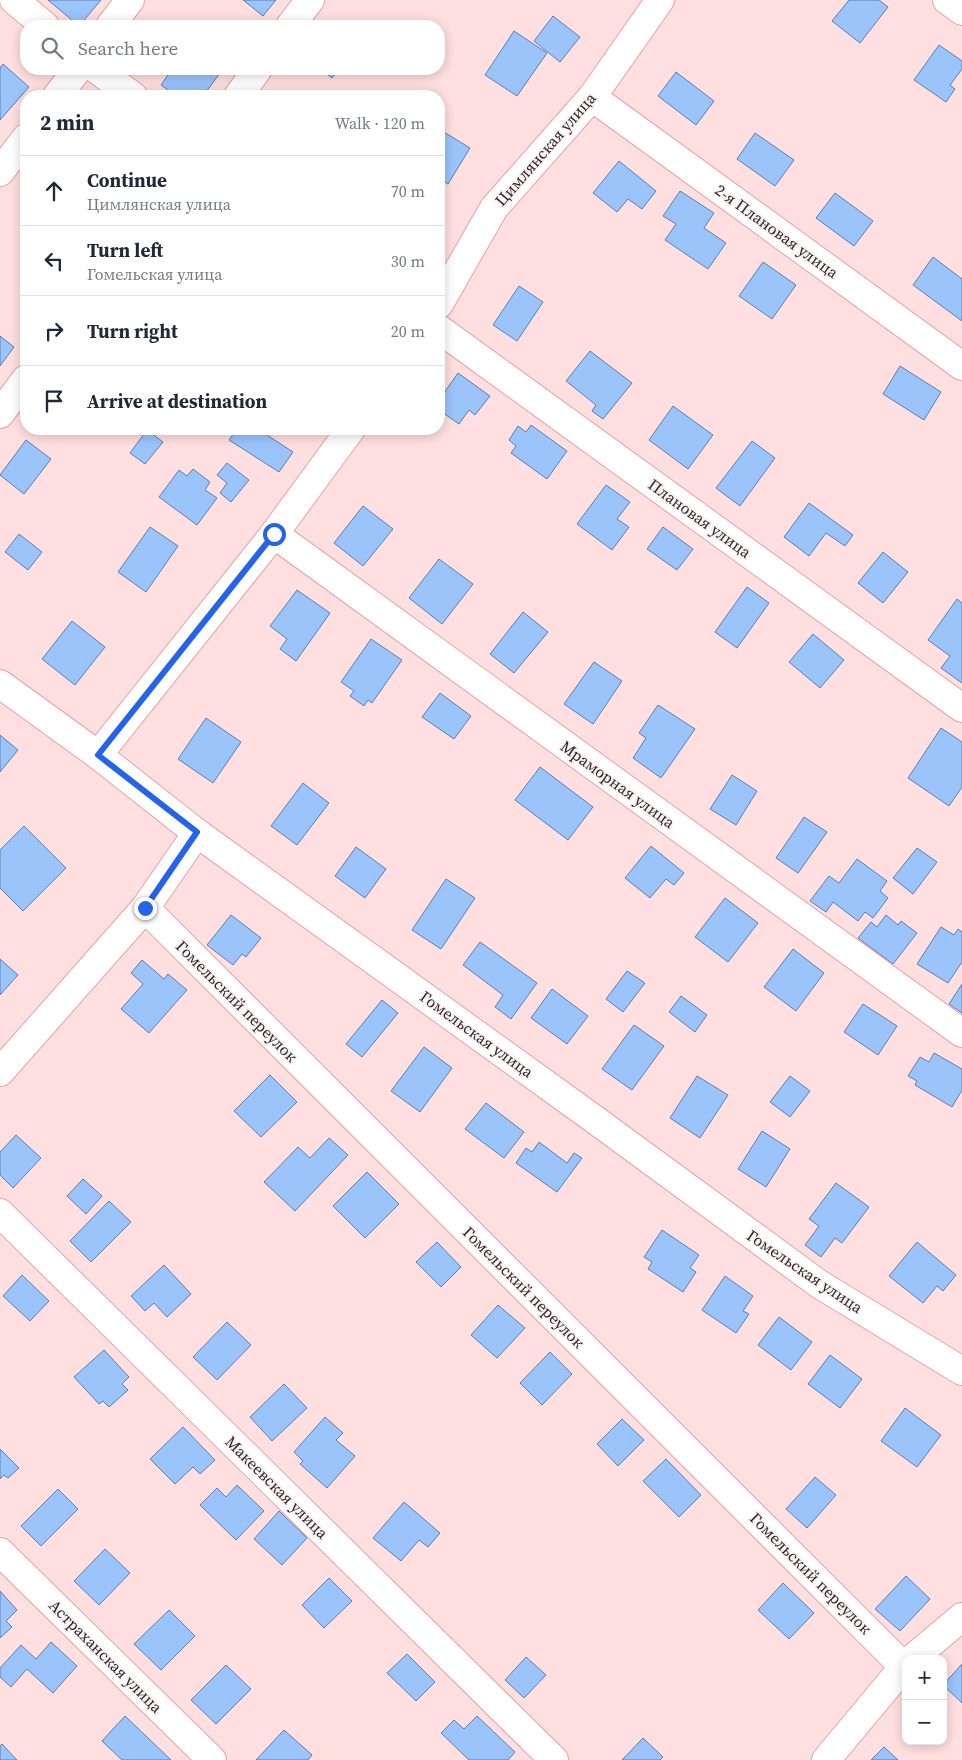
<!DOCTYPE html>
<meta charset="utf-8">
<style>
body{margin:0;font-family:"Source Serif 4",serif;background:#f2f2f3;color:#1f2937}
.controls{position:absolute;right:15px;bottom:15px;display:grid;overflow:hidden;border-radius:10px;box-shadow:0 2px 12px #0003}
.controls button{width:45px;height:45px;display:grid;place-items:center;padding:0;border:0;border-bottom:1px solid #e0e1e3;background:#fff;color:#1f2937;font:25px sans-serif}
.stop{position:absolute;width:15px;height:15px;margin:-11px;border:4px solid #2563eb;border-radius:50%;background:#fff}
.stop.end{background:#2563eb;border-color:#fff;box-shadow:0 1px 5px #0008}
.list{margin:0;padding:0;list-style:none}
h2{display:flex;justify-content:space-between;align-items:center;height:65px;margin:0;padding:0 20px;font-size:21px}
h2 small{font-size:16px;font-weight:400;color:#747a83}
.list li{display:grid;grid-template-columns:32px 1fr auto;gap:15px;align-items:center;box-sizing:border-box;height:70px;padding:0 20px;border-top:1px solid #e0e1e3}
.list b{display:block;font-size:19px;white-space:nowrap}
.list p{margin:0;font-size:16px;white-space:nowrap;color:#747a83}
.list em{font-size:16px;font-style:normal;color:#747a83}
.icon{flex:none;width:28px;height:28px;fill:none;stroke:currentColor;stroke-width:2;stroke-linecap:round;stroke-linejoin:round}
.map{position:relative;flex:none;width:962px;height:1760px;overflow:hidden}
.search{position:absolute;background:#fff;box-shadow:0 2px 12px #0003;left:20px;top:20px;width:425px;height:55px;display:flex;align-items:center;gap:12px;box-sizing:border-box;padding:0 18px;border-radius:20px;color:#747a83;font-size:19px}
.panel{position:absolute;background:#fff;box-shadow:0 2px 12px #0003;left:20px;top:90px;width:425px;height:345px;border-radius:20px}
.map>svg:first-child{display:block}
.building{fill:#9bc4fb;stroke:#597fb2}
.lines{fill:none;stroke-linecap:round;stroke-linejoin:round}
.street-casing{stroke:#eaa0a3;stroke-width:30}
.street{stroke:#fff;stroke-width:28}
.route{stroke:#2563eb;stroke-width:6}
.labels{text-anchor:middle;stroke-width:4;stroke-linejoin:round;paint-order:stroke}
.street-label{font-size:16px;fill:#361a1c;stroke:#f5f5f5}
</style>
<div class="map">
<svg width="962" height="1760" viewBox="0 0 962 1760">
<rect width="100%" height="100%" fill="#ffdfdf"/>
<g class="building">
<polygon points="48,0 101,0 79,26"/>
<polygon points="243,0 276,0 263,16"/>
<polygon points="849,0 879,0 888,7 860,43 832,21"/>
<polygon points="553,16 580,37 560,62 534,41"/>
<polygon points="514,31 547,53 517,96 485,75"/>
<polygon points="939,45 962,61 962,69 950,85 955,89 946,102 914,80"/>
<polygon points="3,64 29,87 0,120 0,68"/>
<polygon points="172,69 223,69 203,96 176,96 161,85"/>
<polygon points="320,69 339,69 332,78"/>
<polygon points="676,72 714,101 696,125 658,96"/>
<polygon points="439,129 470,148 448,184 439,178"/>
<polygon points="755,133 794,160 775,186 737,159"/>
<polygon points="619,161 656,191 642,209 628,199 617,212 593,193"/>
<polygon points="680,191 714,213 704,228 726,243 708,269 665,240 676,224 663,216"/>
<polygon points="835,193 873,221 854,246 816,218"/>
<polygon points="933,257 962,279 962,321 913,285"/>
<polygon points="763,262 796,285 772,319 739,296"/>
<polygon points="519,286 543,302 517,341 493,325"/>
<polygon points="0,336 14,347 0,366"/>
<polygon points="590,351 632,383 603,419 592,411 596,405 566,381"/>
<polygon points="900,366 941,392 924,420 883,394"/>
<polygon points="458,373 490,396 475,415 469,410 459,424 439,410 439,400"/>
<polygon points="673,406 713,435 688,469 649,440"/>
<polygon points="531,425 567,451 547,479 511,453 516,446 509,440 518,426 526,432"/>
<polygon points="237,429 271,429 267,435 293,452 279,472 229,440"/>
<polygon points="147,430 163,442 145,464 130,453"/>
<polygon points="26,440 51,459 24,494 0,475"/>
<polygon points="752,441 775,458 740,506 716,488"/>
<polygon points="227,463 249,480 231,502 220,493 227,483 217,475"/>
<polygon points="193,469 210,482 205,490 217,498 197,525 159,497 179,470 187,476"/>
<polygon points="606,485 630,502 617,519 629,527 612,550 577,524"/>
<polygon points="809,503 853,535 845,546 826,533 809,556 784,537"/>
<polygon points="363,506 393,529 363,566 334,543"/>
<polygon points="150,527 178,546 146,592 118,572"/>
<polygon points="663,527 693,549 677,570 647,549"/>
<polygon points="19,534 42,552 28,570 5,552"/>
<polygon points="883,552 908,572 883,603 858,583"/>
<polygon points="439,559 473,584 442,624 409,598"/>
<polygon points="747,587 769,603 737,648 715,632"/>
<polygon points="297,590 330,613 296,661 280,649 287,639 270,626"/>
<polygon points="957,599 962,603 962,683 941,668 950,656 928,640"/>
<polygon points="523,612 548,632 514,673 490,654"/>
<polygon points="72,621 105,647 75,685 42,659"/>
<polygon points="813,634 844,660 820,688 789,662"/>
<polygon points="371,639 402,660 372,703 368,700 364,706 350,696 354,691 341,682"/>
<polygon points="594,662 622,681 593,724 564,704"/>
<polygon points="440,693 471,716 454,739 422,717"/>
<polygon points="658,705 695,729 661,778 633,758 646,738 639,733"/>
<polygon points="206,718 241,742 213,783 178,759"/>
<polygon points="941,728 962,742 962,787 949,806 908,778"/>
<polygon points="0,735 18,750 0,772"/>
<polygon points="540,767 593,807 568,840 515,800"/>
<polygon points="732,775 757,791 736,825 710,809"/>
<polygon points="303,783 329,803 297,845 271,826"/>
<polygon points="804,817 827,832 798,873 776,858"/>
<polygon points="24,826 66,868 23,911 0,888 0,850"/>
<polygon points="651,846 684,873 674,885 666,879 650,898 625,878"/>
<polygon points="356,847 386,869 365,898 335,876"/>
<polygon points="917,848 937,862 913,894 893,878"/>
<polygon points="857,859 887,881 880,891 888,898 873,918 865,912 858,921 833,902 826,912 810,901 829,876 839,883"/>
<polygon points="446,879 475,898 441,949 412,930"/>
<polygon points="725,898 758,923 728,962 695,937"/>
<polygon points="231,915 261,938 246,957 242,954 233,965 207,945"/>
<polygon points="886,915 898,925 901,921 917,933 893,964 858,938 871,922 877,927"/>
<polygon points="941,927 954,935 958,929 962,932 962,962 948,983 917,964"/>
<polygon points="480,942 537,983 511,1019 495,1007 503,995 463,965"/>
<polygon points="793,949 824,973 796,1011 764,987"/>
<polygon points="0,959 18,975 0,995"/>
<polygon points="142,960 164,979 168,974 187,990 149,1033 121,1009 143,984 131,973"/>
<polygon points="627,971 645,983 623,1012 606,999"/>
<polygon points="962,984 962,1013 949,1004"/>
<polygon points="552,989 588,1016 567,1044 531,1018"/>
<polygon points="681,996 707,1015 695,1032 669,1012"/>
<polygon points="382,1000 398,1013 362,1057 346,1044"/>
<polygon points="863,1004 897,1026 878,1055 844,1032"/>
<polygon points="634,1025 664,1046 632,1090 602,1069"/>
<polygon points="424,1047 452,1068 420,1112 391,1091"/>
<polygon points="934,1053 962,1069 962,1090 952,1107 915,1085 917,1081 908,1076 920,1057 929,1062"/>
<polygon points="270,1075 297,1102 261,1137 234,1111"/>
<polygon points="697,1076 728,1095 700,1138 670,1118"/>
<polygon points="790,1076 810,1091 790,1117 770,1102"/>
<polygon points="486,1103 524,1132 504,1158 465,1129"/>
<polygon points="762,1131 790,1149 766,1187 738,1169"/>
<polygon points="16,1135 41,1158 13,1188 0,1175 0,1152"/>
<polygon points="329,1138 348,1155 295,1211 264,1182 298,1147 310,1158"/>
<polygon points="539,1142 567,1163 574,1153 582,1158 557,1192 516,1163 526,1148 532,1152"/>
<polygon points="367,1172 399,1204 365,1238 333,1206"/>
<polygon points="83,1179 102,1196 86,1214 67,1196"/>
<polygon points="836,1183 869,1207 842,1243 835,1238 821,1257 805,1245 819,1226 809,1219"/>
<polygon points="109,1201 131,1222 91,1262 70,1241"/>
<polygon points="662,1230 699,1255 690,1268 696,1272 683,1292 648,1269 652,1262 644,1257"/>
<polygon points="437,1242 461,1267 441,1287 416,1262"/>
<polygon points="917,1242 956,1275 943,1291 937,1286 923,1303 889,1276"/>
<polygon points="164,1265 191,1294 167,1317 154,1303 145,1311 131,1296"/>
<polygon points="22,1275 49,1301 30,1321 3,1296"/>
<polygon points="725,1276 753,1296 743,1311 749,1314 736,1333 702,1310"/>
<polygon points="498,1305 525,1328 497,1358 471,1335"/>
<polygon points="779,1317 812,1342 791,1370 758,1345"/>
<polygon points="227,1322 251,1345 217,1380 193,1357"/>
<polygon points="104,1350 129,1377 122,1384 128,1390 109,1407 103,1401 99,1404 74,1377"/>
<polygon points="550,1352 572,1374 542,1405 520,1383"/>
<polygon points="830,1355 862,1379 840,1408 808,1384"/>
<polygon points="284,1384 307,1408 272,1441 250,1417"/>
<polygon points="905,1408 941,1435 917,1467 881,1441"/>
<polygon points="325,1417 343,1433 336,1440 355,1456 327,1488 300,1464 303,1461 294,1452"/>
<polygon points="622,1419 644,1440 618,1466 597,1444"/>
<polygon points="183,1427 215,1460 200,1474 193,1467 175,1484 150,1459"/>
<polygon points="0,1449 19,1468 8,1478 4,1475 0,1479"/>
<polygon points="666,1459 701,1495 679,1517 643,1481"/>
<polygon points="815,1477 836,1495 807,1528 786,1509"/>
<polygon points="237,1485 264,1511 236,1540 200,1505 217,1488 226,1497"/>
<polygon points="58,1489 78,1509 41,1546 21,1526"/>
<polygon points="404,1502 440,1533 428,1547 419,1540 401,1561 373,1538"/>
<polygon points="279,1511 307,1538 282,1565 254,1539"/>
<polygon points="105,1549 130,1573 99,1605 74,1581"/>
<polygon points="906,1576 930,1599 900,1631 875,1609"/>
<polygon points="329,1578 352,1601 324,1628 302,1605"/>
<polygon points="783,1583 814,1613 789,1639 758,1610"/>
<polygon points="0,1591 17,1610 6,1621 12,1627 0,1638"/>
<polygon points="169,1610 195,1636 161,1670 134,1644"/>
<polygon points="51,1642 77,1666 53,1693 27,1669 11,1687 0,1677 0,1668 21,1645 36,1659"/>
<polygon points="407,1654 435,1682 416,1701 387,1673"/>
<polygon points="526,1657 546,1675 524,1698 505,1680"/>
<polygon points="962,1664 962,1703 943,1685"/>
<polygon points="226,1665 251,1689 216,1724 191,1700"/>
<polygon points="125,1716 171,1760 122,1760 102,1741"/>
<polygon points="477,1716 515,1752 508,1760 469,1760 441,1733 454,1720 464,1729"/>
<polygon points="284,1730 312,1755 308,1760 256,1760"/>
<polygon points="643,1738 663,1757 660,1760 622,1760"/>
<polygon points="2,1744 17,1760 0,1760 0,1746"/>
<polygon points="884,1747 898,1760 871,1760"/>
</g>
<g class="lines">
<g class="street-casing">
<g id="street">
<polyline points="14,0 45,26"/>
<polyline points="947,0 962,11"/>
<polyline points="110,26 130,0"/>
<polyline points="290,26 310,0"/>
<polyline points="96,69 133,96"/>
<polyline points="57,96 78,69"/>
<polyline points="238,96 258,69"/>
<polyline points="592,97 962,366"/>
<polyline points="0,172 26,138"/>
<polyline points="439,304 494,208 592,97 660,0"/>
<polyline points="439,329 962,708"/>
<polyline points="0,414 26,379"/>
<polyline points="274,534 962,1033"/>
<polyline points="0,684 98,755 197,833 594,1119 819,1284 962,1371"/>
<polyline points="98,755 274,534 351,429"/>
<polyline points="145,908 903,1666"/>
<polyline points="0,1072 145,908 197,833"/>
<polyline points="0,1213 554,1760"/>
<polyline points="0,1552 212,1760"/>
<polyline points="912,1659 962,1617"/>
<polyline points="826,1760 906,1664"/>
</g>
</g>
<use href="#street" class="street"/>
</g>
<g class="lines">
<polyline class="route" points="145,908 197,832 98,755 274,534"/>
</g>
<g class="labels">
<g class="street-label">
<text transform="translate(545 149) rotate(-49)" y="6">Цимлянская улица</text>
<text transform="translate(777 231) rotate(36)" y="6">2-я Плановая улица</text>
<text transform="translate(700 518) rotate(36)" y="6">Плановая улица</text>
<text transform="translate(618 784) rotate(36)" y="6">Мраморная улица</text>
<text transform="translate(237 1001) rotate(45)" y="6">Гомельский переулок</text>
<text transform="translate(477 1034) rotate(36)" y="6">Гомельская улица</text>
<text transform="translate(805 1271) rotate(34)" y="6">Гомельская улица</text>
<text transform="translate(524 1287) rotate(45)" y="6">Гомельский переулок</text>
<text transform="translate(277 1487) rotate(45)" y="6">Макеевская улица</text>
<text transform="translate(811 1573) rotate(45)" y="6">Гомельский переулок</text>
<text transform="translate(106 1656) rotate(45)" y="6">Астраханская улица</text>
</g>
</g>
</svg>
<div class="controls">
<button>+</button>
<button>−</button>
</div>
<div class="stop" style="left:274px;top:534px"></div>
<div class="stop end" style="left:145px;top:908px"></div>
<div class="search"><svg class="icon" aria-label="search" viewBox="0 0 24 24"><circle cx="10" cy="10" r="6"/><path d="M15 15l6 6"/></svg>Search here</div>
<section class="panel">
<h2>2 min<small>Walk · 120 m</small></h2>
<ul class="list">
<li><svg class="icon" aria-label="ahead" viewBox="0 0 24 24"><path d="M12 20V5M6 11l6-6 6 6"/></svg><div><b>Continue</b><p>Цимлянская улица</p></div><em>70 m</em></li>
<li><svg class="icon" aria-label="left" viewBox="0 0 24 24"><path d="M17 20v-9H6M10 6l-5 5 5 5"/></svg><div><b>Turn left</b><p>Гомельская улица</p></div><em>30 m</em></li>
<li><svg class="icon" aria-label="right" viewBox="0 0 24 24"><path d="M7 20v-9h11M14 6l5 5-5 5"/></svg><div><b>Turn right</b></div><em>20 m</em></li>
<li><svg class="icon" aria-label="arrive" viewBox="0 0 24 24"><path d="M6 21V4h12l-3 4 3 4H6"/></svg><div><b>Arrive at destination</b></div></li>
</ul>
</section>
</div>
